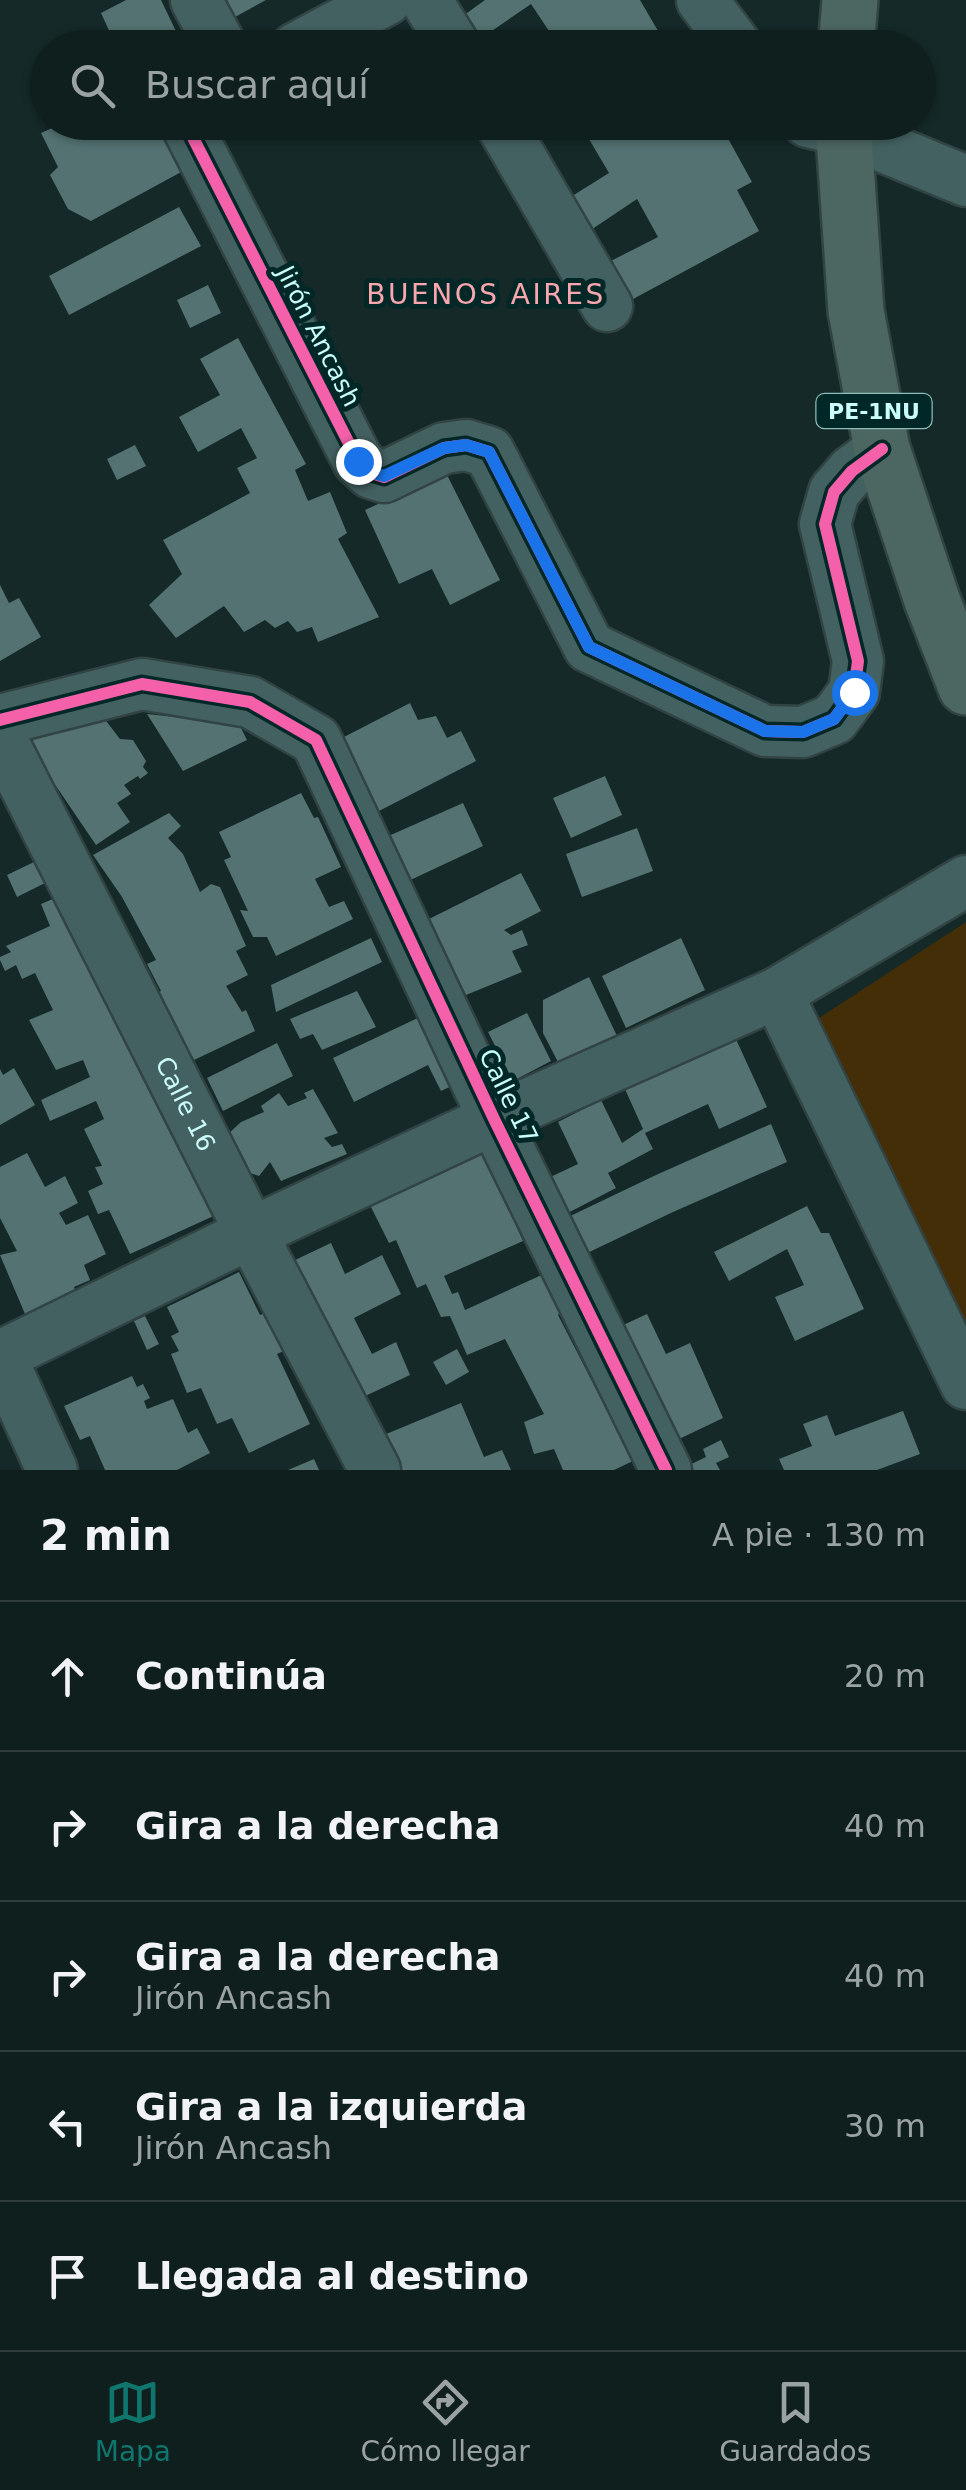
<!DOCTYPE html>
<html lang="es">
<meta charset="utf-8">
<style>
body{margin:0;font-family:"DejaVu Sans",sans-serif;background:#1d2c2b;color:#f1f3f6}
.stop{position:absolute;width:30px;height:30px;margin:-22px;border:8px solid #1a73e8;border-radius:50%;background:#fff}
.stop.end{background:#1a73e8;border-color:#fff;box-shadow:0 2px 10px #0008}
.list{margin:0;padding:0;list-style:none}
h2{display:flex;justify-content:space-between;align-items:center;height:130px;margin:0;padding:0 40px;font-size:42px}
h2 small{font-size:32px;font-weight:400;color:#9ba2a4}
.list li{display:grid;grid-template-columns:65px 1fr auto;gap:30px;align-items:center;box-sizing:border-box;height:150px;padding:0 40px;border-top:2px solid #2f3d3c}
.list b{display:block;font-size:38px;white-space:nowrap}
.list p{margin:0;font-size:32px;white-space:nowrap;color:#9ba2a4}
.list em{font-size:32px;font-style:normal;color:#9ba2a4}
.icon{flex:none;width:55px;height:55px;fill:none;stroke:currentColor;stroke-width:2;stroke-linecap:round;stroke-linejoin:round}
.map{position:relative;flex:none;width:966px;height:1470px;overflow:hidden}
.search{position:absolute;background:#0f1f1e;box-shadow:0 2px 8px #0004;left:30px;right:30px;top:30px;height:110px;display:flex;align-items:center;gap:25px;box-sizing:border-box;padding:0 35px;border-radius:55px;color:#9ba2a4;font-size:38px}
.sheet{height:880px;background:#0f1f1e}
nav{display:flex;justify-content:space-around;align-items:center;box-sizing:border-box;height:140px;border-top:2px solid #2f3d3c;background:#0f1f1e;font-size:28px;color:#9ba2a4}
nav a{display:grid;justify-items:center;gap:5px}
nav .on{color:#0f766e}
.map>svg:first-child{display:block}
.green{fill:#442e07}
.building{fill:#537271}
.lines{fill:none;stroke-linecap:round;stroke-linejoin:round}
.minor-casing{stroke:#314443;stroke-width:55}
.major-casing{stroke:#314443;stroke-width:60}
.minor{stroke:#446161;stroke-width:50}
.major{stroke:#4c6661;stroke-width:55}
.cycleway-casing{stroke:#012726;stroke-width:19}
.cycleway{stroke:#f560ab;stroke-width:12}
.route{stroke:#1a73e8;stroke-width:12}
.labels{text-anchor:middle;stroke-width:10;stroke-linejoin:round;paint-order:stroke}
.shield{fill:#012726;stroke:#8dbcba;stroke-width:2.5}
.shield-label{font-size:22px;font-weight:bold;fill:#c9fcfa}
.street-label{font-size:25px;fill:#c9fcfa;stroke:#012726}
.neighbourhood-label{font-size:28px;letter-spacing:2.5px;fill:#faa6ae;stroke:#012726}
</style>
<div class="map">
<svg width="966" height="1470" viewBox="0 0 966 1470">
<rect width="100%" height="100%" fill="#142928"/>
<polygon class="green" points="966,922 966,1342 814,1033 819,1018"/>
<g class="building">
<polygon points="126,0 161,0 184,48 117,48 101,13"/>
<polygon points="226,0 266,0 235,17"/>
<polygon points="485,0 640,0 668,48 530,48 551,34 531,4 477,41 460,18"/>
<polygon points="66,122 133,122 136,129 146,122 156,122 183,171 91,221 68,209 50,175 58,167 41,133"/>
<polygon points="579,122 719,122 752,182 737,190 759,231 622,305 601,266 658,237 637,199 573,242 553,208 609,173"/>
<polygon points="179,207 201,246 69,315 49,276"/>
<polygon points="208,285 221,313 190,328 177,300"/>
<polygon points="238,338 306,464 295,470 308,501 330,492 347,533 338,539 379,617 318,642 312,627 297,632 288,621 275,628 265,620 244,632 224,606 176,638 149,605 182,574 163,540 250,493 237,468 257,458 241,428 198,452 179,417 220,395 200,359"/>
<polygon points="135,445 146,466 117,480 107,459"/>
<polygon points="446,473 500,580 450,605 432,569 399,584 365,510"/>
<polygon points="0,585 9,603 19,598 41,637 0,661"/>
<polygon points="410,703 418,720 436,716 447,738 461,731 476,761 379,811 342,738"/>
<polygon points="100,713 120,739 133,740 146,761 143,767 148,773 140,779 138,776 124,785 131,794 117,803 130,822 96,845 26,742 53,723"/>
<polygon points="147,714 223,722 235,716 247,740 183,771"/>
<polygon points="605,776 622,815 571,838 553,798"/>
<polygon points="301,793 314,818 318,817 341,867 315,879 329,907 344,901 353,919 276,956 267,937 253,937 240,910 248,911 224,860 231,857 219,832"/>
<polygon points="463,803 483,846 404,883 384,838"/>
<polygon points="169,813 181,826 168,838 183,854 200,892 211,884 220,887 246,946 236,951 248,975 226,986 242,1012 246,1010 255,1031 192,1061 144,999 161,991 147,964 156,960 122,897 93,855"/>
<polygon points="637,828 653,871 582,897 566,854"/>
<polygon points="34,862 45,883 17,897 7,875"/>
<polygon points="521,873 541,911 504,930 511,935 522,930 528,945 512,951 522,972 466,995 429,919"/>
<polygon points="67,893 218,1214 130,1254 109,1210 98,1214 88,1191 103,1184 95,1167 102,1166 84,1129 104,1119 96,1101 50,1121 41,1100 90,1077 83,1060 56,1070 29,1020 53,1010 35,973 22,979 16,965 5,971 0,960 0,957 11,952 6,946 50,926 41,904"/>
<polygon points="371,938 382,962 276,1012 271,985"/>
<polygon points="681,938 705,990 626,1028 602,976"/>
<polygon points="589,977 617,1036 559,1064 543,1033 543,1000"/>
<polygon points="357,991 376,1027 322,1050 313,1034 300,1039 290,1019"/>
<polygon points="527,1013 551,1061 513,1081 488,1032"/>
<polygon points="422,1016 454,1085 441,1091 428,1065 354,1102 333,1058"/>
<polygon points="735,1037 767,1107 719,1129 708,1104 645,1133 653,1149 608,1173 616,1188 562,1216 544,1180 578,1164 558,1122 601,1100 622,1143 643,1129 624,1087"/>
<polygon points="277,1043 293,1076 223,1111 207,1078"/>
<polygon points="14,1068 35,1105 0,1125 0,1069 3,1075"/>
<polygon points="313,1089 338,1133 324,1138 332,1147 342,1144 347,1154 281,1181 270,1162 259,1176 247,1172 228,1134 241,1122 264,1112 261,1106 279,1093 288,1106 307,1098 304,1093"/>
<polygon points="771,1124 787,1162 673,1212 581,1256 564,1219 656,1175"/>
<polygon points="482,1146 523,1241 444,1276 452,1294 458,1292 465,1310 546,1273 562,1311 558,1315 613,1422 616,1420 635,1460 614,1470 563,1470 554,1449 534,1454 524,1422 544,1414 505,1339 467,1355 450,1316 441,1317 426,1284 417,1288 396,1240 389,1243 365,1195"/>
<polygon points="27,1153 45,1187 65,1176 78,1203 59,1213 66,1225 88,1215 106,1254 84,1265 90,1280 74,1287 76,1292 25,1314 0,1255 17,1251 0,1218 0,1167"/>
<polygon points="807,1206 821,1233 829,1233 864,1309 795,1341 775,1297 804,1285 787,1249 729,1281 714,1252"/>
<polygon points="331,1243 345,1274 382,1255 401,1294 354,1318 372,1354 396,1342 410,1375 361,1398 295,1260"/>
<polygon points="239,1272 260,1315 271,1311 288,1349 277,1354 310,1424 249,1453 232,1418 217,1424 201,1388 187,1393 171,1354 179,1351 171,1336 179,1332 167,1307"/>
<polygon points="647,1314 666,1354 690,1343 723,1418 675,1441 619,1327"/>
<polygon points="145,1316 159,1344 147,1350 134,1321"/>
<polygon points="457,1349 469,1372 446,1385 433,1362"/>
<polygon points="132,1376 137,1387 143,1384 150,1398 144,1401 147,1409 173,1399 188,1433 197,1428 210,1453 177,1470 105,1470 90,1436 80,1440 64,1406"/>
<polygon points="461,1403 484,1457 502,1450 511,1470 393,1470 379,1437"/>
<polygon points="903,1411 920,1454 877,1470 784,1470 779,1459 812,1446 803,1424 827,1415 835,1436"/>
<polygon points="721,1440 729,1457 716,1463 720,1470 687,1470 685,1467 706,1457 703,1449"/>
<polygon points="314,1459 319,1470 288,1470"/>
</g>
<g class="lines">
<g class="minor-casing">
<g id="minor">
<polyline points="196,0 222,48"/>
<polyline points="426,0 456,48"/>
<polyline points="702,0 738,48"/>
<polyline points="296,48 386,0"/>
<polyline points="185,122 358,461 371,473 384,477 444,448 466,445 489,452 589,647 765,731 803,732 834,719 854,692 858,661 825,524 834,492 852,471 882,449"/>
<polyline points="500,122 607,306"/>
<polyline points="808,122 842,130 966,181"/>
<polyline points="0,720 142,684 250,702 316,740 494,1119 666,1470"/>
<path id="s1" d="M0,736L251,1233L375,1470"/>
<polyline points="777,993 966,1384"/>
<polyline points="0,1355 52,1470"/>
<polyline points="0,1356 251,1233 494,1119 777,993 966,881"/>
</g>
</g>
<g class="major-casing">
<g id="major">
<polyline points="846,48 850,0"/>
<polyline points="843,122 856,311 882,449 932,600 966,687"/>
</g>
</g>
<use href="#minor" class="minor"/>
<use href="#major" class="major"/>
<g class="cycleway-casing">
<g id="cycleway">
<polyline points="185,122 358,461 371,473 384,477 444,448 466,445 489,452 589,647 765,731 803,732 834,719 854,692 858,661 825,524 834,492 852,471 882,449"/>
<polyline points="0,720 142,684 250,702 316,740 494,1119 666,1470"/>
</g>
</g>
<use href="#cycleway" class="cycleway"/>
</g>
<g class="lines">
<polyline class="route" points="358,461 371,472 384,476 444,448 466,445 489,452 589,647 765,731 803,732 834,719 854,692"/>
</g>
<g class="labels">
<rect class="shield" x="816.5" y="394" width="115" height="34" rx="8"/>
<g class="shield-label">
<text x="874" y="419">PE-1NU</text>
</g>
<g class="street-label">
<text transform="translate(319 336) rotate(63)" y="9">Jirón Ancash</text>
<text transform="translate(509 1096) rotate(64)" y="9">Calle 17</text>
<text dy="9" stroke="none"><textPath href="#s1" startOffset="412">Calle 16</textPath></text>
</g>
<g class="neighbourhood-label">
<text x="486" y="304">BUENOS AIRES</text>
</g>
</g>
</svg>
<div class="stop" style="left:854px;top:692px"></div>
<div class="stop end" style="left:358px;top:461px"></div>
<div class="search"><svg class="icon" aria-label="search" viewBox="0 0 24 24"><circle cx="10" cy="10" r="6"/><path d="M15 15l6 6"/></svg>Buscar aquí</div>
</div>
<section class="sheet">
<h2>2 min<small>A pie · 130 m</small></h2>
<ul class="list">
<li><svg class="icon" aria-label="ahead" viewBox="0 0 24 24"><path d="M12 20V5M6 11l6-6 6 6"/></svg><div><b>Continúa</b></div><em>20 m</em></li>
<li><svg class="icon" aria-label="right" viewBox="0 0 24 24"><path d="M7 20v-9h11M14 6l5 5-5 5"/></svg><div><b>Gira a la derecha</b></div><em>40 m</em></li>
<li><svg class="icon" aria-label="right" viewBox="0 0 24 24"><path d="M7 20v-9h11M14 6l5 5-5 5"/></svg><div><b>Gira a la derecha</b><p>Jirón Ancash</p></div><em>40 m</em></li>
<li><svg class="icon" aria-label="left" viewBox="0 0 24 24"><path d="M17 20v-9H6M10 6l-5 5 5 5"/></svg><div><b>Gira a la izquierda</b><p>Jirón Ancash</p></div><em>30 m</em></li>
<li><svg class="icon" aria-label="arrive" viewBox="0 0 24 24"><path d="M6 21V4h12l-3 4 3 4H6"/></svg><div><b>Llegada al destino</b></div></li>
</ul>
</section>
<nav>
<a class="on"><svg class="icon" aria-label="map" viewBox="0 0 24 24"><path d="M3 6l6-2 6 2 6-2v14l-6 2-6-2-6 2zM9 4v14M15 6v14"/></svg>Mapa</a>
<a><svg class="icon" aria-label="directions" viewBox="0 0 24 24"><path d="M12 3l9 9-9 9-9-9zM9 14v-3h6M13 9l2 2-2 2"/></svg>Cómo llegar</a>
<a><svg class="icon" aria-label="saved" viewBox="0 0 24 24"><path d="M7 4h10v16l-5-4-5 4z"/></svg>Guardados</a>
</nav>
